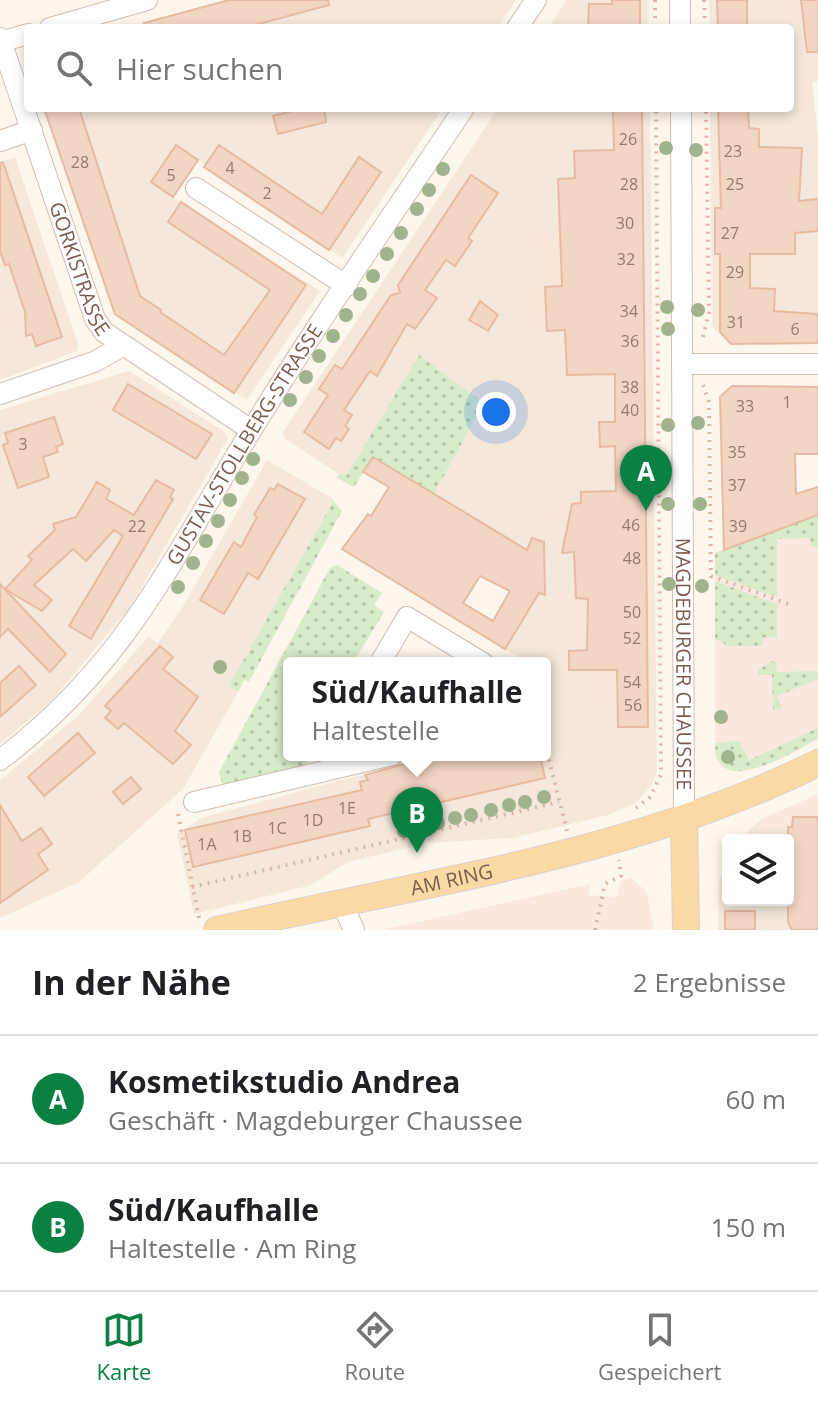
<!DOCTYPE html>
<html lang="de">
<meta charset="utf-8">
<style>
body{margin:0;font-family:"Open Sans",sans-serif;background:#f2f2f2;color:#202124}
.controls{position:absolute;right:24px;bottom:24px;display:grid;overflow:hidden;border-radius:8px;box-shadow:0 4px 12px #0003}
.controls button{width:72px;height:72px;display:grid;place-items:center;padding:0;border:0;border-bottom:2px solid #e0e0e0;background:#fff;color:#202124;font:40px sans-serif}
.you{position:absolute;left:496px;top:412px;width:28px;height:28px;margin:-20px;border:6px solid #fff;border-radius:50%;background:#1a73e8;box-shadow:0 0 0 12px #1a73e833}
.badge{display:grid;place-items:center;width:52px;height:52px;border-radius:50%;background:#0b8043;color:#fff;font-size:26px;font-weight:700}
.pin{position:absolute;translate:-50% -66px;filter:drop-shadow(0 2px 4px #0008)}
.pin::after{content:'';position:absolute;top:42px;width:28px;height:24px;background:inherit;clip-path:polygon(0 0,100% 0,50% 100%)}
.popup{position:absolute;left:283px;top:657px;width:268px;height:104px;box-sizing:border-box;display:grid;place-content:center;border-radius:8px;background:#fff;filter:drop-shadow(0 2px 6px #0005);font-size:26px;white-space:nowrap;color:#757577}
.popup b{font-size:30px;color:#202124}
.popup::after{content:'';position:absolute;left:50%;top:100%;margin-left:-16px;border:16px solid transparent;border-top-color:#fff}
.list{margin:0;padding:0;list-style:none}
h2{display:flex;justify-content:space-between;align-items:center;height:104px;margin:0;padding:0 32px;font-size:34px}
h2 small{font-size:26px;font-weight:400;color:#757577}
.list li{display:grid;grid-template-columns:52px 1fr auto;gap:24px;align-items:center;box-sizing:border-box;height:128px;padding:0 32px;border-top:2px solid #e0e0e0}
.list b{display:block;font-size:30px;white-space:nowrap}
.list p{margin:0;font-size:26px;white-space:nowrap;color:#757577}
.list em{font-size:26px;font-style:normal;color:#757577}
.icon{flex:none;width:44px;height:44px;fill:none;stroke:currentColor;stroke-width:2;stroke-linecap:round;stroke-linejoin:round}
.map{position:relative;flex:none;width:818px;height:930px;overflow:hidden}
.search{position:absolute;background:#fff;box-shadow:0 4px 12px #0003;left:24px;right:24px;top:24px;height:88px;display:flex;align-items:center;gap:20px;box-sizing:border-box;padding:0 28px;border-radius:8px;color:#757577;font-size:30px}
.sheet{height:360px;background:#fff}
nav{display:flex;justify-content:space-around;align-items:center;box-sizing:border-box;height:112px;border-top:2px solid #e0e0e0;background:#fff;font-size:22px;color:#757577}
nav a{display:grid;justify-items:center;gap:4px}
nav .on{color:#0b8043}
.map>svg:first-child{display:block}
.residential{fill:#f5e8da}
.commercial{fill:#fde8e0}
.grass{fill:url(#grass-dots)}
.building{fill:#f3d5c3;stroke:#e6bba3;stroke-width:2;fill-rule:evenodd}
.lines{fill:none;stroke-linecap:round;stroke-linejoin:round}
.minor-casing{stroke:#d1beb0;stroke-width:22}
.major-casing{stroke:#dad1cd;stroke-width:28}
.path{stroke:#d9b8a5;stroke-width:4;stroke-dasharray:2 6;stroke-linecap:butt}
.minor{stroke:#fff;stroke-width:20}
.major{stroke:#fbd9a5;stroke-width:26}
.tree{fill:#a0b28e}
.labels{text-anchor:middle;stroke-width:6;stroke-linejoin:round;paint-order:stroke}
.number-label{font-size:16px;fill:#987a6a}
.street-label{font-size:20px;fill:#7a5c4d;stroke:#fffaf3}
</style>
<div class="map">
<svg width="818" height="930" viewBox="0 0 818 930">
<defs>
<pattern id="grass-dots" width="8" height="8" patternUnits="userSpaceOnUse" patternTransform="scale(2)"><rect width="8" height="8" fill="#d8ecc9"/><path d="M2 2h.1M6 6h.1" fill="none" stroke="#b4c2a5" stroke-width="1.8" stroke-linecap="round"/></pattern>
</defs>
<rect width="100%" height="100%" fill="#fdf6ec"/>
<g class="residential">
<polygon points="229,0 516,0 497,28 126,28"/>
<polygon points="566,0 649,0 649,28 549,28"/>
<polygon points="709,0 818,0 818,81 812,82 818,135 818,343 731,344 712,326 710,108 790,108 790,28 710,28"/>
<polygon points="44,108 443,108 342,258 198,160 173,197 320,291 247,400 115,314"/>
<polygon points="498,108 650,108 657,771 651,786 636,803 608,815 512,838 429,843 427,837 411,841 412,847 348,862 311,885 194,914 177,834 201,818 436,755 545,755 545,726 550,723 549,676 545,673 545,663 528,663 505,649 534,601 482,577 494,552 434,494 484,403 420,356 348,473 339,474 284,438 283,432"/>
<polygon points="15,157 78,344 77,351 0,380 0,162"/>
<polygon points="129,371 225,432 228,438 129,609 51,701 0,744 0,410"/>
<polygon points="267,460 330,497 332,504 230,686 238,692 183,789 79,882 0,918 0,780 77,717 148,637 158,643 182,608"/>
<polygon points="793,817 818,817 818,930 718,930 719,883 728,855 728,900 788,900 788,840 738,840 762,819 762,828 792,827"/>
</g>
<g class="commercial">
<polygon points="818,515 818,739 766,765 732,771 721,766 715,756 715,553"/>
<polygon points="818,794 818,817 793,817 792,827 761,828 762,819"/>
<polygon points="631,878 646,891 654,930 382,930 590,884 589,895 617,897 621,881"/>
</g>
<g class="grass">
<polygon points="419,355 484,403 434,494 373,457 354,487 337,478 339,474 348,473"/>
<polygon points="330,497 342,511 249,682 244,680 238,692 229,686 332,504"/>
<polygon points="818,515 818,547 811,546 810,538 777,539 777,597 715,575 715,553"/>
<polygon points="337,565 382,593 374,605 384,612 353,663 289,663 289,755 310,755 302,770 227,786 222,784 219,772 330,568"/>
<polygon points="715,581 777,604 777,638 764,637 763,646 729,646 715,639"/>
<polygon points="772,661 776,661 777,672 818,671 818,679 777,696 782,708 773,711 772,675 758,675 758,670"/>
<path d="M818,728V739C792,752 715,802 715,743L739,741L749,760Z"/>
</g>
<g class="building">
<polygon points="229,0 328,0 329,5 244,28 145,28 144,23"/>
<polygon points="612,0 640,0 640,28 588,28 589,4 612,4"/>
<polygon points="717,0 747,0 747,28 718,28"/>
<polygon points="801,0 818,0 818,52 807,52"/>
<polygon points="44,108 79,108 140,296 161,310 160,312 224,355 270,290 168,222 181,202 306,285 234,393 115,314"/>
<polygon points="303,108 324,108 326,122 278,134 273,116"/>
<polygon points="613,108 642,108 648,727 618,727 617,670 569,670 569,651 587,650 588,599 576,598 574,552 562,553 572,504 581,503 581,492 616,491 615,446 600,447 599,422 615,422 615,374 567,375 565,330 547,331 545,287 562,286 558,179 575,178 574,151 614,150"/>
<polygon points="718,108 748,108 749,128 759,129 759,147 802,148 799,201 818,199 818,231 795,233 795,254 750,254 750,288 775,289 774,311 818,314 818,343 731,344 720,332 720,254 715,254 715,208 721,208"/>
<polygon points="176,145 198,160 173,197 151,182"/>
<polygon points="219,145 322,214 359,157 381,172 329,250 204,167"/>
<polygon points="3,162 62,337 36,346 32,334 26,336 25,312 9,264 5,265 0,251 0,163"/>
<polygon points="471,175 498,193 468,238 472,241 455,266 446,260 425,290 437,298 415,329 407,324 377,376 370,371 344,410 352,415 345,426 349,429 341,441 336,438 329,449 304,432 328,395 319,389 335,365 342,369 391,295 400,293 398,285"/>
<polygon points="480,301 498,315 488,331 469,320"/>
<polygon points="128,384 212,434 196,459 113,410"/>
<polygon points="732,386 818,387 818,454 795,454 796,494 818,487 818,515 724,550 720,397"/>
<polygon points="54,417 63,444 56,447 58,452 43,457 49,477 18,488 3,445 8,443 5,433"/>
<path d="M373,457L527,550L532,538L544,542L545,595L539,593L505,649L342,549L368,514L371,516L389,487L363,472ZM480,576L510,591L493,621L463,603Z"/>
<polygon points="156,480 174,490 170,497 173,499 91,639 69,626 123,536 114,530 86,561 73,549 34,585 52,600 42,611 5,589 32,560 28,556 55,530 53,524 76,517 97,482 110,490 106,499 134,515"/>
<polygon points="278,484 305,499 258,579 248,573 224,614 200,600 234,542 241,547 257,517 254,515 270,488 274,490"/>
<polygon points="0,584 66,654 50,672 8,629 0,637"/>
<polygon points="160,646 173,657 163,669 198,697 175,731 191,745 173,764 124,723 118,729 105,718 111,711 105,706"/>
<polygon points="19,666 36,685 0,717 0,683"/>
<polygon points="78,733 95,753 44,796 28,777"/>
<polygon points="435,755 540,755 545,778 368,819 370,826 193,867 185,830 362,790 360,782 368,780 365,775"/>
<polygon points="131,777 141,789 123,804 113,792"/>
<polygon points="0,805 22,841 41,828 52,844 38,854 48,870 0,903"/>
<polygon points="793,817 818,817 818,930 792,930 788,922 788,827 792,827"/>
<rect x="725" y="911" width="30" height="19"/>
</g>
<g class="lines">
<g class="minor-casing">
<g id="minor">
<polyline points="680,0 680,28"/>
<polyline points="50,28 147,0"/>
<polyline points="517,28 536,0"/>
<path id="s1" d="M0,38L95,319L104,332L251,430"/>
<polyline points="1,42 28,34"/>
<path id="s2" d="M681,108L684,819"/>
<polyline points="0,141 32,130"/>
<polyline points="196,188 347,286"/>
<polyline points="682,364 818,364"/>
<polyline points="0,394 94,362 121,347"/>
<polyline points="380,663 407,617 483,663"/>
<path id="s3" d="M0,760C126,665 171,560 251,431C318,321 393,215 464,108"/>
<polyline points="194,802 392,755"/>
<polyline points="341,901 354,930"/>
</g>
</g>
<g class="major-casing">
<g id="major">
<polyline points="684,819 686,930"/>
<path id="s4" d="M217,930C419,883 630,856 818,763"/>
</g>
</g>
<g class="path">
<polyline points="655,0 655,28"/>
<polyline points="704,0 705,28"/>
<polyline points="703,337 709,313 706,108"/>
<polyline points="703,385 709,402 711,576 788,604"/>
<polyline points="545,744 567,831"/>
<polyline points="636,808 650,797 661,775 656,108"/>
<polyline points="178,814 199,918"/>
<polyline points="192,887 559,802"/>
<polyline points="595,930 605,884 621,876 619,860"/>
</g>
<use href="#minor" class="minor"/>
<use href="#major" class="major"/>
</g>
<g class="tree">
<circle cx="666" cy="148" r="7"/>
<circle cx="696" cy="150" r="7"/>
<circle cx="443" cy="169" r="7"/>
<circle cx="429" cy="190" r="7"/>
<circle cx="417" cy="209" r="7"/>
<circle cx="401" cy="233" r="7"/>
<circle cx="387" cy="254" r="7"/>
<circle cx="373" cy="276" r="7"/>
<circle cx="360" cy="294" r="7"/>
<circle cx="667" cy="307" r="7"/>
<circle cx="698" cy="310" r="7"/>
<circle cx="346" cy="315" r="7"/>
<circle cx="668" cy="329" r="7"/>
<circle cx="333" cy="336" r="7"/>
<circle cx="319" cy="356" r="7"/>
<circle cx="306" cy="377" r="7"/>
<circle cx="290" cy="400" r="7"/>
<circle cx="698" cy="423" r="7"/>
<circle cx="668" cy="425" r="7"/>
<circle cx="253" cy="459" r="7"/>
<circle cx="242" cy="478" r="7"/>
<circle cx="230" cy="500" r="7"/>
<circle cx="668" cy="504" r="7"/>
<circle cx="700" cy="504" r="7"/>
<circle cx="218" cy="521" r="7"/>
<circle cx="206" cy="541" r="7"/>
<circle cx="193" cy="563" r="7"/>
<circle cx="669" cy="584" r="7"/>
<circle cx="702" cy="586" r="7"/>
<circle cx="178" cy="587" r="7"/>
<circle cx="220" cy="667" r="7"/>
<circle cx="721" cy="717" r="7"/>
<circle cx="728" cy="757" r="7"/>
<circle cx="544" cy="797" r="7"/>
<circle cx="525" cy="802" r="7"/>
<circle cx="509" cy="805" r="7"/>
<circle cx="491" cy="810" r="7"/>
<circle cx="471" cy="815" r="7"/>
<circle cx="455" cy="818" r="7"/>
<circle cx="438" cy="823" r="7"/>
<circle cx="419" cy="827" r="7"/>
<circle cx="404" cy="831" r="7"/>
</g>
<g class="labels">
<g class="number-label">
<text x="628" y="145">26</text>
<text x="733" y="157">23</text>
<text x="80" y="168">28</text>
<text x="230" y="174">4</text>
<text x="171" y="181">5</text>
<text x="629" y="190">28</text>
<text x="735" y="190">25</text>
<text x="267" y="199">2</text>
<text x="625" y="229">30</text>
<text x="730" y="239">27</text>
<text x="626" y="265">32</text>
<text x="735" y="278">29</text>
<text x="629" y="317">34</text>
<text x="736" y="328">31</text>
<text x="795" y="335">6</text>
<text x="630" y="347">36</text>
<text x="630" y="393">38</text>
<text x="787" y="408">1</text>
<text x="745" y="412">33</text>
<text x="630" y="416">40</text>
<text x="23" y="450">3</text>
<text x="737" y="458">35</text>
<text x="737" y="491">37</text>
<text x="631" y="531">46</text>
<text x="137" y="532">22</text>
<text x="738" y="532">39</text>
<text x="632" y="564">48</text>
<text x="632" y="618">50</text>
<text x="632" y="644">52</text>
<text x="632" y="688">54</text>
<text x="633" y="711">56</text>
<text x="347" y="814">1E</text>
<text x="313" y="826">1D</text>
<text x="277" y="834">1C</text>
<text x="242" y="842">1B</text>
<text x="207" y="850">1A</text>
</g>
<g class="street-label">
<text dy="7" stroke="none"><textPath href="#s1" startOffset="244">GORKISTRASSE</textPath></text>
<text dy="7" stroke="none"><textPath href="#s3" startOffset="402">GUSTAV-STOLLBERG-STRASSE</textPath></text>
<text dy="7" stroke="none"><textPath href="#s2" startOffset="556">MAGDEBURGER CHAUSSEE</textPath></text>
<text dy="7" stroke="none"><textPath href="#s4" startOffset="240">AM RING</textPath></text>
</g>
</g>
</svg>
<div class="controls">
<button><svg class="icon" aria-label="layers" viewBox="0 0 24 24"><path d="M12 4l9 5-9 5-9-5zM3 14l9 5 9-5"/></svg></button>
</div>
<div class="you"></div>
<div class="pin badge" style="left:646px;top:511px">A</div>
<div class="pin badge" style="left:417px;top:853px">B</div>
<div class="popup"><b>Süd/Kaufhalle</b>Haltestelle</div>
<div class="search"><svg class="icon" aria-label="search" viewBox="0 0 24 24"><circle cx="10" cy="10" r="6"/><path d="M15 15l6 6"/></svg>Hier suchen</div>
</div>
<section class="sheet">
<h2>In der Nähe<small>2 Ergebnisse</small></h2>
<ul class="list">
<li><span class="badge">A</span><div><b>Kosmetikstudio Andrea</b><p>Geschäft · Magdeburger Chaussee</p></div><em>60 m</em></li>
<li><span class="badge">B</span><div><b>Süd/Kaufhalle</b><p>Haltestelle · Am Ring</p></div><em>150 m</em></li>
</ul>
</section>
<nav>
<a class="on"><svg class="icon" aria-label="map" viewBox="0 0 24 24"><path d="M3 6l6-2 6 2 6-2v14l-6 2-6-2-6 2zM9 4v14M15 6v14"/></svg>Karte</a>
<a><svg class="icon" aria-label="directions" viewBox="0 0 24 24"><path d="M12 3l9 9-9 9-9-9zM9 14v-3h6M13 9l2 2-2 2"/></svg>Route</a>
<a><svg class="icon" aria-label="saved" viewBox="0 0 24 24"><path d="M7 4h10v16l-5-4-5 4z"/></svg>Gespeichert</a>
</nav>
